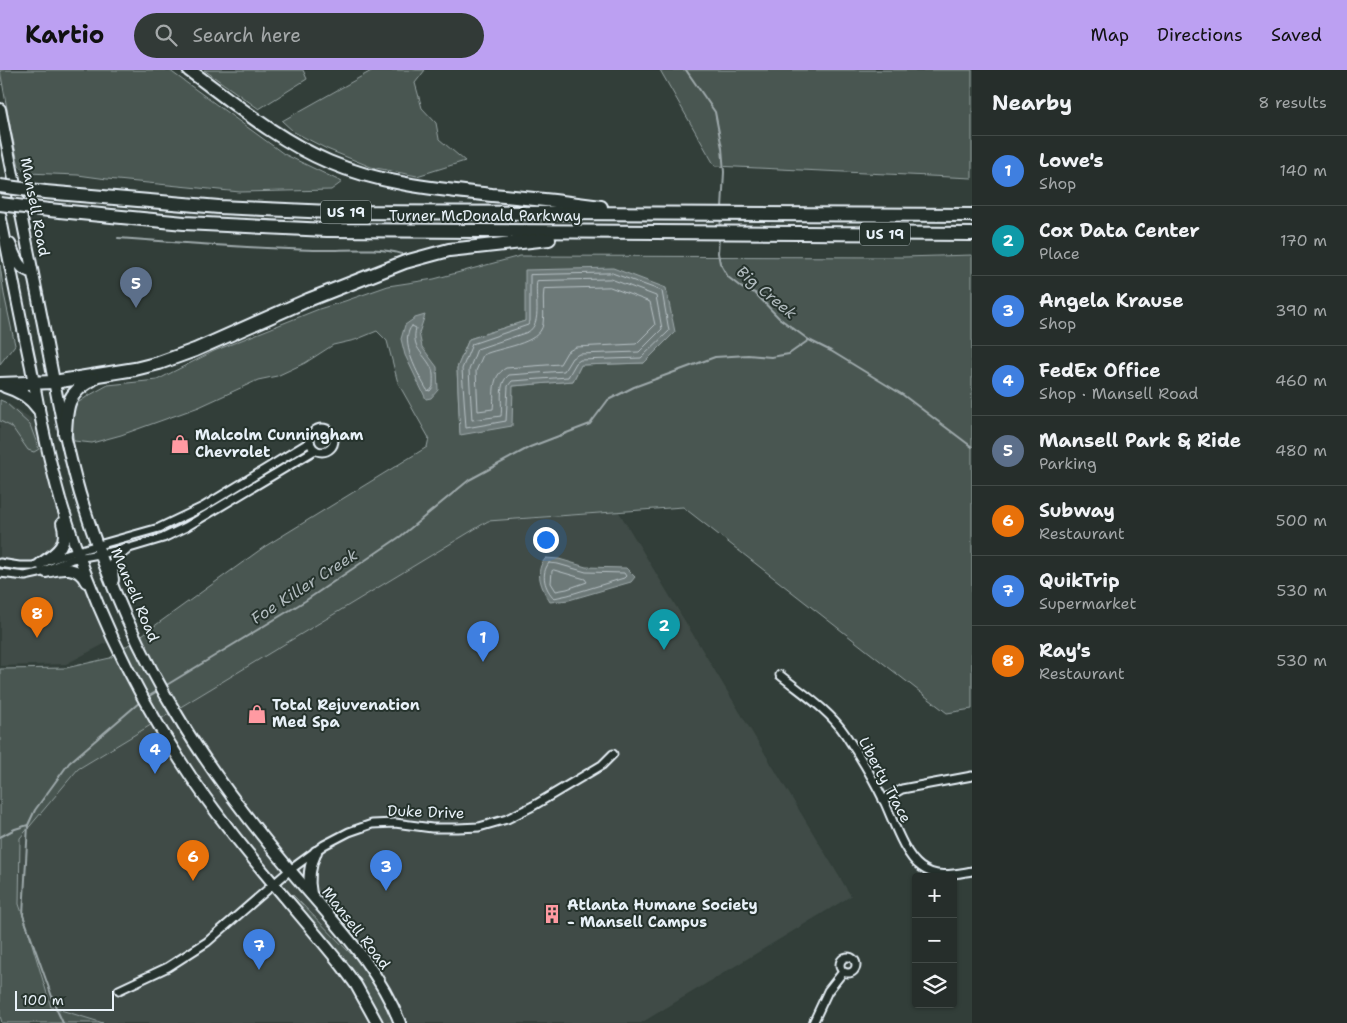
<!DOCTYPE html>
<meta charset="utf-8">
<style>
body{margin:0;font-family:"Shantell Sans",sans-serif;background:#323a37;color:#f1f3f6}
.controls{position:absolute;right:15px;bottom:15px;display:grid;overflow:hidden;border-radius:5px;box-shadow:0 1px 4px #0004}
.controls button{width:45px;height:45px;display:grid;place-items:center;padding:0;border:0;border-bottom:1px solid #424a47;background:#262e2b;color:#f1f3f6;font:25px sans-serif}
.scale{position:absolute;left:15px;bottom:12px;width:99px;box-sizing:border-box;padding-left:5px;border:2px solid #e8f1f8;border-top:0;font-size:14px;line-height:18px;white-space:nowrap;color:#e8f1f8;-webkit-text-stroke:4px #26332d;paint-order:stroke}
.you{position:absolute;left:545px;top:469px;width:18px;height:18px;margin:-12px;border:4px solid #fff;border-radius:50%;background:#1a73e8;box-shadow:0 0 0 8px #1a73e833}
.badge{display:grid;place-items:center;width:32px;height:32px;border-radius:50%;background:#bca0f2;color:#fff;font-size:16px;font-weight:700}
.pin{position:absolute;translate:-50% -41px;filter:drop-shadow(0 1px 2px #0008)}
.pin::after{content:'';position:absolute;top:26px;width:18px;height:15px;background:inherit;clip-path:polygon(0 0,100% 0,50% 100%)}
.list{margin:0;padding:0;list-style:none}
h2{display:flex;justify-content:space-between;align-items:center;height:65px;margin:0;padding:0 20px;font-size:21px}
h2 small{font-size:16px;font-weight:400;color:#a4a8a9}
.list li{display:grid;grid-template-columns:32px 1fr auto;gap:15px;align-items:center;box-sizing:border-box;height:70px;padding:0 20px;border-top:1px solid #424a47}
.list b{display:block;font-size:19px;white-space:nowrap}
.list p{margin:0;font-size:16px;white-space:nowrap;color:#a4a8a9}
.list em{font-size:16px;font-style:normal;color:#a4a8a9}
.icon{flex:none;width:28px;height:28px;fill:none;stroke:currentColor;stroke-width:2;stroke-linecap:round;stroke-linejoin:round}
.map{position:relative;flex:none;width:972px;height:953px;overflow:hidden}
header{display:flex;align-items:center;gap:30px;box-sizing:border-box;height:70px;padding:0 25px;background:#bca0f2;color:#111}
header strong{font-size:24px}
nav{display:flex;gap:28px;margin-inline-start:auto;font-size:18px}
.search{width:350px;height:45px;background:#323a37;display:flex;align-items:center;gap:12px;box-sizing:border-box;padding:0 18px;border-radius:28px;color:#a4a8a9;font-size:19px}
main{display:flex}
aside{flex:1;background:#262e2b}
.map>svg:first-child{display:block}
.built{fill:#3f4b46}
.green{fill:#495651;stroke:#98a4a4;fill-rule:evenodd}
.water{fill:#6d7978;stroke:#9ea9ab}
.lines{fill:none;stroke-linecap:round;stroke-linejoin:round}
.shore{stroke:#b7c1c5;stroke-width:1}
.stream{stroke:#9ea9ab;stroke-width:2}
.minor-casing{stroke:#e8f1f8;stroke-width:11}
.secondary-casing{stroke:#e8f1f8;stroke-width:14}
.motorway-casing{stroke:#e8f1f8;stroke-width:16}
.minor{stroke:#26332d;stroke-width:7}
.secondary{stroke:#26332d;stroke-width:10}
.motorway{stroke:#26332d;stroke-width:12}
.motorway-bridge-casing{stroke:#e8f1f8;stroke-width:16;stroke-linecap:butt}
.motorway-bridge{stroke:#26332d;stroke-width:12}
.labels{text-anchor:middle;stroke-width:4;stroke-linejoin:round;paint-order:stroke}
.shield{fill:#26332d;stroke:#aeb8bb;stroke-width:1}
.shield-label{font-size:14px;font-weight:bold;fill:#e8f1f8}
.street-label{font-size:15px;fill:#e8f1f8;stroke:#26332d}
.poi-label{font-size:15px;font-weight:bold;fill:#e8f1f8;stroke:#26332d;text-anchor:start}
.water-label{font-size:16px;font-style:italic;fill:#b1bbbe;stroke:#26332d}
</style>
<header>
<strong>Kartio</strong>
<div class="search"><svg class="icon" aria-label="search" viewBox="0 0 24 24"><circle cx="10" cy="10" r="6"/><path d="M15 15l6 6"/></svg>Search here</div>
<nav><a>Map</a><a>Directions</a><a>Saved</a></nav>
</header>
<main>
<div class="map">
<svg width="972" height="953" viewBox="0 0 972 953">
<rect width="100%" height="100%" fill="#323e39"/>
<filter id="ink" filterUnits="userSpaceOnUse"><feTurbulence type="fractalNoise" baseFrequency=".02" numOctaves="2"/><feDisplacementMap in="SourceGraphic" scale="10" xChannelSelector="R" yChannelSelector="G"/><feConvolveMatrix kernelMatrix="1 2 1 2 8 2 1 2 1" color-interpolation-filters="sRGB"/></filter>
<g filter="url(#ink)">
<g class="built">
<polygon points="8,334 32,349 110,571 66,594 0,596 0,339"/>
<polygon points="619,442 851,826 641,953 103,953 51,937 29,864 19,834 20,768 78,699 488,451"/>
</g>
<g class="green">
<polygon points="0,0 169,0 284,84 342,112 331,120 240,122 107,109 78,105 27,103 19,96 11,61"/>
<polygon points="204,0 303,0 307,9 259,39"/>
<polygon points="373,0 425,0 415,13 422,38 436,53 439,69 465,91 417,106 371,97 327,79 294,62 282,51"/>
<polygon points="660,0 972,0 972,108 715,96"/>
<path d="M972,185V639L947,643L683,437L488,451L78,699L20,768L19,834L29,864L51,937L103,953H2L0,946V599L66,598L110,588L264,477L427,377L429,368L398,313L387,271L377,261L355,270L333,275L305,293L277,306L258,310L199,337L121,365L92,373L74,371L69,344L73,336L88,326L108,315L157,310L214,281L319,239L345,231L388,216L434,209L520,186L904,187ZM525,251L644,293L581,295L573,311L513,316L460,364L457,298L469,269Z"/>
<polygon points="0,195 4,224 15,275 0,294"/>
<polygon points="0,330 5,332 30,355 39,379 34,382 28,380 12,357 0,351"/>
<polygon points="292,824 359,892 390,940 396,953 384,953 365,923 290,826"/>
</g>
<g class="water">
<polygon points="613,198 666,218 675,262 644,293 581,295 573,311 513,316 512,356 460,365 457,298 469,269 525,251 525,200"/>
<polygon points="425,245 419,263 422,277 437,297 438,320 431,328 426,329 405,285 401,269 405,255 415,248"/>
<path d="M546,488L559,489L586,497L626,498L635,507L631,512L569,530L550,532C542,519 533,501 546,488Z"/>
</g>
<g class="lines">
<g class="shore">
<polygon points="612,203 662,221 669,261 641,288 580,290 576,293 568,307 512,311 508,316 506,351 466,358 462,299 472,274 528,255 530,251 530,205"/>
<path d="M611,209L656,226L662,259L639,282L579,284L572,288L564,301L509,305C497,314 503,333 501,346L472,350L469,300L477,279L528,262C543,253 534,226 537,211Z"/>
<path d="M610,217L650,232L655,255L636,274L576,277L567,282L560,294L506,298C490,307 495,324 493,339L478,341L476,301L483,285C499,277 540,275 543,254C545,242 542,230 544,219Z"/>
<path d="M412,256L416,258C411,278 423,282 431,297C434,302 433,311 433,317L430,321L427,320C419,306 398,270 412,256Z"/>
<path d="M549,493L558,494L586,502L624,503L626,506L624,508L568,525L554,528C545,519 540,504 549,493Z"/>
<polygon points="554,500 585,509 587,512 567,519 556,521 551,513 552,501"/>
</g>
<g class="stream">
<polyline points="686,0 715,42 722,78 724,102 722,138"/>
<polyline points="720,158 721,148"/>
<path d="M118,168C183,173 249,178 314,180C343,181 374,176 402,184"/>
<polyline points="719,168 718,183 720,193 728,207 742,218 755,223 779,248 809,270 831,281 903,325 972,377"/>
<polyline points="165,616 305,531 401,466 469,410 530,377 590,354 608,330 634,317 715,287 748,285 771,287 789,284 809,270"/>
<polyline points="146,628 159,620"/>
<polyline points="0,767 15,759 28,755"/>
<polyline points="63,953 56,938 23,845 28,755 35,740 69,693 140,632"/>
</g>
<g class="minor-casing">
<g id="minor">
<circle cx="322" cy="370" r="12"/>
<polyline points="0,493 19,496 33,496 70,483 159,458 203,437 310,372"/>
<polyline points="0,503 25,506 39,503 72,489 126,479 163,468 186,457 315,380"/>
<path d="M780,605C802,623 829,640 845,664C859,685 873,708 884,731C893,750 904,785 921,797C937,809 954,804 972,801"/>
<polyline points="883,730 902,719 972,706"/>
<circle cx="848" cy="895" r="8"/>
<polyline points="119,920 168,897 207,872 290,800 324,775 349,762 372,754 395,753 432,758 458,758 479,757 507,749 533,736 602,695 613,684"/>
<polyline points="813,953 828,921 843,902"/>
</g>
</g>
<g class="secondary-casing">
<g id="secondary">
<path d="M0,39C14,111 29,183 43,254C54,311 64,368 80,424C104,502 136,578 179,648C211,702 250,752 290,800C330,848 377,894 400,953"/>
<path d="M0,144C10,195 20,246 31,297C39,342 48,386 60,429C88,521 128,610 180,690C227,764 288,829 342,896L356,915L377,953"/>
<path d="M10,174C15,185 18,200 32,202"/>
<path d="M40,494C57,482 69,475 62,453"/>
<path d="M46,502C62,498 78,495 86,512"/>
<path d="M113,510C111,495 114,487 126,479"/>
<path d="M311,824C308,809 309,796 316,782"/>
</g>
</g>
<g class="motorway-casing">
<g id="motorway">
<path d="M189,0C234,33 277,70 329,92C381,114 435,119 492,125C529,128 565,132 601,137"/>
<polyline points="45,122 219,137 330,142 972,145"/>
<polyline points="49,140 184,153 327,160 972,164"/>
<polyline points="0,314 54,312 135,299 159,293 195,280 308,230 405,192 449,180 549,169"/>
<path d="M5,316C18,320 30,326 38,338"/>
<path d="M65,364C66,336 67,323 93,309"/>
</g>
</g>
<use href="#minor" class="minor"/>
<use href="#secondary" class="secondary"/>
<use href="#motorway" class="motorway"/>
<g class="motorway-bridge-casing">
<g id="motorway-bridge">
<polyline points="0,116 45,122"/>
<polyline points="0,134 49,140"/>
</g>
</g>
<use href="#motorway-bridge" class="motorway-bridge"/>
</g>
</g>
<defs>
<g id="shop-bare" transform="scale(1.5)"><path d="M-5-2.5h2.3a2.7 3.5 0 0 1 5.4 0H5L5.5 6h-11ZM-1.5-2.5h3a1.5 2.3 0 0 0-3 0Z" fill="#ff9aa2" stroke="#26332d" stroke-width="2.5" paint-order="stroke"/></g>
<g id="building-bare" transform="scale(1.5)"><path d="M-4-6H4V6H1V3H-1V6H-4ZM-2.5-4.3h1.7v1.8h-1.7ZM.8-4.3h1.7v1.8H.8ZM-2.5-1h1.7V.8h-1.7ZM.8-1h1.7V.8H.8Z" fill="#ff9aa2" stroke="#26332d" stroke-width="2.5" paint-order="stroke"/></g>
</defs>
<g fill-rule="evenodd">
<use href="#shop-bare" x="180" y="374"/>
<use href="#shop-bare" x="257" y="644"/>
<use href="#building-bare" x="552" y="844"/>
</g>
<g class="labels">
<g class="shield">
<rect x="321" y="130.5" width="50" height="23" rx="4"/>
<rect x="860" y="152.5" width="50" height="23" rx="4"/>
</g>
<g class="shield-label">
<text x="346" y="147">US 19</text>
<text x="885" y="169">US 19</text>
</g>
<g class="street-label">
<text transform="translate(35 137) rotate(79)" y="5">Mansell Road</text>
<text x="485" y="151">Turner McDonald Parkway</text>
<text transform="translate(135 525) rotate(67)" y="5">Mansell Road</text>
<text transform="translate(885 710) rotate(62)" y="5">Liberty Trace</text>
<text transform="translate(426 742) rotate(2)" y="5">Duke Drive</text>
<text transform="translate(356 858) rotate(52)" y="5">Mansell Road</text>
</g>
<g class="poi-label">
<text x="195" y="370">Malcolm Cunningham<tspan x="195" dy="17">Chevrolet</tspan></text>
<text x="272" y="640">Total Rejuvenation<tspan x="272" dy="17">Med Spa</tspan></text>
<text x="567" y="840">Atlanta Humane Society<tspan x="567" dy="17">- Mansell Campus</tspan></text>
</g>
<g class="water-label">
<text transform="translate(767 222) rotate(40)" y="6">Big Creek</text>
<text transform="translate(304 516) rotate(-33)" y="6">Foe Killer Creek</text>
</g>
</g>
</svg>
<div class="controls">
<button>+</button>
<button>−</button>
<button><svg class="icon" aria-label="layers" viewBox="0 0 24 24"><path d="M12 4l9 5-9 5-9-5zM3 14l9 5 9-5"/></svg></button>
</div>
<div class="scale">100 m</div>
<div class="you"></div>
<div class="pin badge" style="left:483px;top:592px;background:#3f7fe0">1</div>
<div class="pin badge" style="left:664px;top:580px;background:#0f9aa8">2</div>
<div class="pin badge" style="left:386px;top:821px;background:#3f7fe0">3</div>
<div class="pin badge" style="left:155px;top:704px;background:#3f7fe0">4</div>
<div class="pin badge" style="left:136px;top:238px;background:#5c6f8a">5</div>
<div class="pin badge" style="left:193px;top:811px;background:#e8710a">6</div>
<div class="pin badge" style="left:259px;top:900px;background:#3f7fe0">7</div>
<div class="pin badge" style="left:37px;top:568px;background:#e8710a">8</div>
</div>
<aside>
<h2>Nearby<small>8 results</small></h2>
<ul class="list">
<li><span class="badge" style="background:#3f7fe0">1</span><div><b>Lowe's</b><p>Shop</p></div><em>140 m</em></li>
<li><span class="badge" style="background:#0f9aa8">2</span><div><b>Cox Data Center</b><p>Place</p></div><em>170 m</em></li>
<li><span class="badge" style="background:#3f7fe0">3</span><div><b>Angela Krause</b><p>Shop</p></div><em>390 m</em></li>
<li><span class="badge" style="background:#3f7fe0">4</span><div><b>FedEx Office</b><p>Shop · Mansell Road</p></div><em>460 m</em></li>
<li><span class="badge" style="background:#5c6f8a">5</span><div><b>Mansell Park &amp; Ride</b><p>Parking</p></div><em>480 m</em></li>
<li><span class="badge" style="background:#e8710a">6</span><div><b>Subway</b><p>Restaurant</p></div><em>500 m</em></li>
<li><span class="badge" style="background:#3f7fe0">7</span><div><b>QuikTrip</b><p>Supermarket</p></div><em>530 m</em></li>
<li><span class="badge" style="background:#e8710a">8</span><div><b>Ray's</b><p>Restaurant</p></div><em>530 m</em></li>
</ul>
</aside>
</main>
